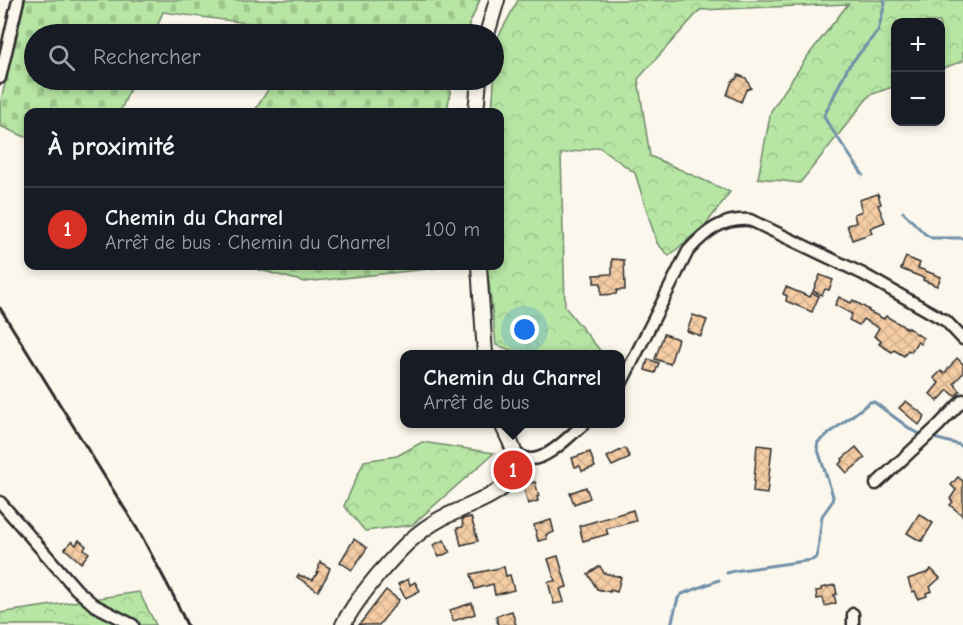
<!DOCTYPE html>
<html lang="fr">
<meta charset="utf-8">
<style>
body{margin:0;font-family:"Comic Neue",sans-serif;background:#20242c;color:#f1f3f6}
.controls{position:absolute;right:18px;top:18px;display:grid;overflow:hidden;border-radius:12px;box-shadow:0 3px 9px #0003}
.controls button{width:54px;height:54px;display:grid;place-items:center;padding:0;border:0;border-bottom:2px solid #363941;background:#171b24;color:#f1f3f6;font:30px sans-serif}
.you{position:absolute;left:525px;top:330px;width:21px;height:21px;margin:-15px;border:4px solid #fff;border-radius:50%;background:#1a73e8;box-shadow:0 0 0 9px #1a73e833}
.badge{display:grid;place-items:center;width:39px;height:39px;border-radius:50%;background:#d93025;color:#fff;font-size:20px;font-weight:700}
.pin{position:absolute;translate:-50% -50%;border:3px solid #fff;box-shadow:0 2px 6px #0006}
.popup{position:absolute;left:400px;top:350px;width:225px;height:78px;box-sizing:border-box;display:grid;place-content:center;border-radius:12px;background:#171b24;filter:drop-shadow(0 2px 4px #0005);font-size:20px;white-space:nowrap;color:#9ea1a6}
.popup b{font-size:22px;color:#f1f3f6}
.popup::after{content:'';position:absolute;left:50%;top:100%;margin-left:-12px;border:12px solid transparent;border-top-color:#171b24}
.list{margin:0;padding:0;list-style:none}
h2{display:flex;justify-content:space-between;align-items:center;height:78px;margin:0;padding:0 24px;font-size:26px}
h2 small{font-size:20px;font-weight:400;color:#9ea1a6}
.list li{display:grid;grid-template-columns:39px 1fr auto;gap:18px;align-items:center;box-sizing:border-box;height:84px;padding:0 24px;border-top:2px solid #363941}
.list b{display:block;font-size:22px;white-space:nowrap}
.list p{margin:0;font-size:20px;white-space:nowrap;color:#9ea1a6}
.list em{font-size:20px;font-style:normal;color:#9ea1a6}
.icon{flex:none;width:33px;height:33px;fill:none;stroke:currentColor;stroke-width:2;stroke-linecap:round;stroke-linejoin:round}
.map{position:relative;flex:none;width:963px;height:625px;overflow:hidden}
.search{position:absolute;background:#171b24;box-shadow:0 3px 9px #0003;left:24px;top:24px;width:480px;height:66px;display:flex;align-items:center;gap:15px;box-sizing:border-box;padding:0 21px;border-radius:33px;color:#9ea1a6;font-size:22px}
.panel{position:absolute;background:#171b24;box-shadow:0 3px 9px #0003;left:24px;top:108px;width:480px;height:162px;border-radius:12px}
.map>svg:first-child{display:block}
.forest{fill:url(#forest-crowns);stroke:#708868;stroke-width:1.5}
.cemetery{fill:url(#cemetery-stones);stroke:#708868;stroke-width:1.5}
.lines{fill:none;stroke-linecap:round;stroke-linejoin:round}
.stream{stroke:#6f8fa8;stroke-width:3}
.building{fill:url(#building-cross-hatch);stroke:#2b2b2b;stroke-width:1.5}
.minor-casing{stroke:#2b2b2b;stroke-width:15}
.tertiary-casing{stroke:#2b2b2b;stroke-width:18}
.minor{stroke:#fbf7ec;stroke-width:10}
.tertiary{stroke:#fbf7ec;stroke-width:14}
.rail{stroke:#2b2b2b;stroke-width:3}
</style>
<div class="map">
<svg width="963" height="625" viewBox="0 0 963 625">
<defs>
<pattern id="forest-crowns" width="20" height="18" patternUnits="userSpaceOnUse" patternTransform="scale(1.5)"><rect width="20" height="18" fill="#b6e5a4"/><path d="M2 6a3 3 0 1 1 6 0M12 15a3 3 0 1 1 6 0" fill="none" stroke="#9dc58d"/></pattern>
<pattern id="cemetery-stones" width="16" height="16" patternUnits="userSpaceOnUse" patternTransform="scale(1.5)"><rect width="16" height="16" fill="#b6e5a4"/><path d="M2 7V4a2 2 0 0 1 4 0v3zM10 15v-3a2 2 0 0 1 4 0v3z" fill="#9dc58d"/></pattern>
<pattern id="building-cross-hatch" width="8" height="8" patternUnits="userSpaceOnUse" patternTransform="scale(1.5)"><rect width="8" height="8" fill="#f5cda5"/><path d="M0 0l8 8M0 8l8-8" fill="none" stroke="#d2b08e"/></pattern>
</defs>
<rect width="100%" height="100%" fill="#fbf7ec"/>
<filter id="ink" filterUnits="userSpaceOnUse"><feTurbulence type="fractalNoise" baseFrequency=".0167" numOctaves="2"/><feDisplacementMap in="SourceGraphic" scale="12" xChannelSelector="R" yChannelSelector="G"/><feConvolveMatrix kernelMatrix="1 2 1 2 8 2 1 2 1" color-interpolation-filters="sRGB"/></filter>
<g filter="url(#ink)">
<g class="forest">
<polygon points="518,0 963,0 963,61 941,69 940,22 896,22 895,86 870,95 800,183 758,178 771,111 807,57 848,4 700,10 638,79 650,156 730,192 707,223 669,256 657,243 635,173 599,147 561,154 565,307 603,354 523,354 496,345 487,266 500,266 500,112 492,112 497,39"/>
<polygon points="422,442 494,453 412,525 365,531 344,506 364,461 397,456"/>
<polygon points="139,592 156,625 0,625 0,613"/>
</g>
<g class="cemetery">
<polygon points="25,0 480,0 465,34 300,34 302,30 163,12 154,34 34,34 34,80 134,80 120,112 28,112 28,138 0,126 0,104"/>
<polygon points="274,80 452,80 447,112 254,112"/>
<polygon points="249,266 437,266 437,268 305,282 252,268"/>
</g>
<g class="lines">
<g class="stream">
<polyline points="863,175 827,122 824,116 848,67 878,31 885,3 884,0"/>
<polyline points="903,212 925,234 932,238 963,238"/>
<polyline points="934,438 960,445 963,447"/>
<polyline points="727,573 734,571 812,560 817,557 822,516 832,502 833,496 817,447 818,442 870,402 874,402 913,431 923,435"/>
<polyline points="671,625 678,598 682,594 719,580"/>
</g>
</g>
<g class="building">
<polygon points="738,75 746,78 751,88 746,90 741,102 727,95 732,81 736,79"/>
<polygon points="878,194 881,204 878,205 885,222 870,228 872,233 852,240 847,225 856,223 854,214 862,211 859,200"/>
<polygon points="906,257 920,263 918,268 941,277 937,286 923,280 924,278 901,269"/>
<polygon points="612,259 624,260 625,290 617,290 616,294 601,295 601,283 594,283 594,275 612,274"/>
<polygon points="820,275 833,280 829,290 825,289 822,295 813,291"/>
<polygon points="786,287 810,297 812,293 819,296 812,312 786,301 787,296 783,294"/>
<polygon points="839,297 851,303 853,300 869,310 868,311 884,319 886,316 908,329 908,328 923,338 921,344 917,342 911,352 908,350 904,356 894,350 892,352 879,344 881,341 874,336 879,328 863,319 859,325 849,320 852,314 835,305"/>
<polygon points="693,315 707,320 701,336 687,331"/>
<polygon points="664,334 678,339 670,364 655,359"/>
<polygon points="957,358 963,364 963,373 954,383 960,391 955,396 948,390 938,401 930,394 939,383 934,378 941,371 944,374"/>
<polygon points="648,359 659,363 655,373 645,370"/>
<polygon points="906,401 925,416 919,425 899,408"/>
<polygon points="757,445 772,447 767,494 753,492"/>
<polygon points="856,447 865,458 847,473 839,464 843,461 842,459"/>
<polygon points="625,448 630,458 612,466 607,457"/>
<polygon points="590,452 595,467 582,471 580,466 575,467 572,458"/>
<polygon points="958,477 963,481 963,516 950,505 953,502 950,499 956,490 951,485"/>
<polygon points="535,482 539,496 537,497 538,501 528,504 523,485"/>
<polygon points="586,487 590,498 574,504 570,493"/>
<polygon points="633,510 636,521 606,529 608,534 583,541 579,526"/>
<polygon points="919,514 933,523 922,541 921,540 920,541 907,533"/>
<polygon points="471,517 478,541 461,545 457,528 463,527 462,519"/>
<polygon points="551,520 554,532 546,535 547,539 538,541 534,525"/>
<polygon points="354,539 367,548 352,570 340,562"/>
<polygon points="79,540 86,546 84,549 89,553 81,563 65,549 72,541 76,545"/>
<polygon points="444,540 450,552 439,557 433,545"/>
<polygon points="558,556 567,587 560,589 564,602 554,604 548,582 555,581 548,559"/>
<polygon points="320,562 330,568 327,576 318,591 297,577 298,575 313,580 318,572"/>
<polygon points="600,566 604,573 621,577 617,592 610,590 610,592 597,589 588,574"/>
<polygon points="504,567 506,576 510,575 514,590 495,595 493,584 475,589 471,574"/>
<polygon points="931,569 940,578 930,587 932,591 926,593 927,596 918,599 915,591 912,592 908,579 929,572"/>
<polygon points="408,579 410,585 415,582 420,591 405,598 398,584"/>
<polygon points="835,585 837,594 834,595 836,603 825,606 823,598 817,599 816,591 822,590 821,588"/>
<polygon points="386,590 399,600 379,625 359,625"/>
<polygon points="472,603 475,614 453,621 450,610"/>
<polygon points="512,611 516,625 498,625 496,616"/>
</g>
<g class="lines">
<g class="minor-casing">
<g id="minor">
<polyline points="0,78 18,0"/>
<path d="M621,384L688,251C706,231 722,218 750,220L863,274L946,321L963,339"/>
<path d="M516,454C520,456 525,458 529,459C547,461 571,434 584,424"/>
<polyline points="876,484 938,426 963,400"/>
<polyline points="0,502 76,589 94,605 133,625"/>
<polyline points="853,614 853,625"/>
</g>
</g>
<g class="tertiary-casing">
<g id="tertiary">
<polyline points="487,34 497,0"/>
<polyline points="476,112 479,80"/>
<polyline points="479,266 485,354"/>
<path d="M343,625C352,607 364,592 377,576C398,552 414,533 442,518C460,509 499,496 510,480C523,459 510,443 502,424"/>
</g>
</g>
<use href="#minor" class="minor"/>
<use href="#tertiary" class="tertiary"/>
<polyline class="rail" points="0,308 141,535 174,597 187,625"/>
</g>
</g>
</svg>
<div class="controls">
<button>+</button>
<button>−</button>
</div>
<div class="you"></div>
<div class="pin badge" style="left:513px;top:470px">1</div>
<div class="popup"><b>Chemin du Charrel</b>Arrêt de bus</div>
<div class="search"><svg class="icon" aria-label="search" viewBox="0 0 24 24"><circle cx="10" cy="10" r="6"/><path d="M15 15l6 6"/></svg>Rechercher</div>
<section class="panel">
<h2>À proximité<small></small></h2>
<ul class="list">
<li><span class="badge">1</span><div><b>Chemin du Charrel</b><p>Arrêt de bus · Chemin du Charrel</p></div><em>100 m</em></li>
</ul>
</section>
</div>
